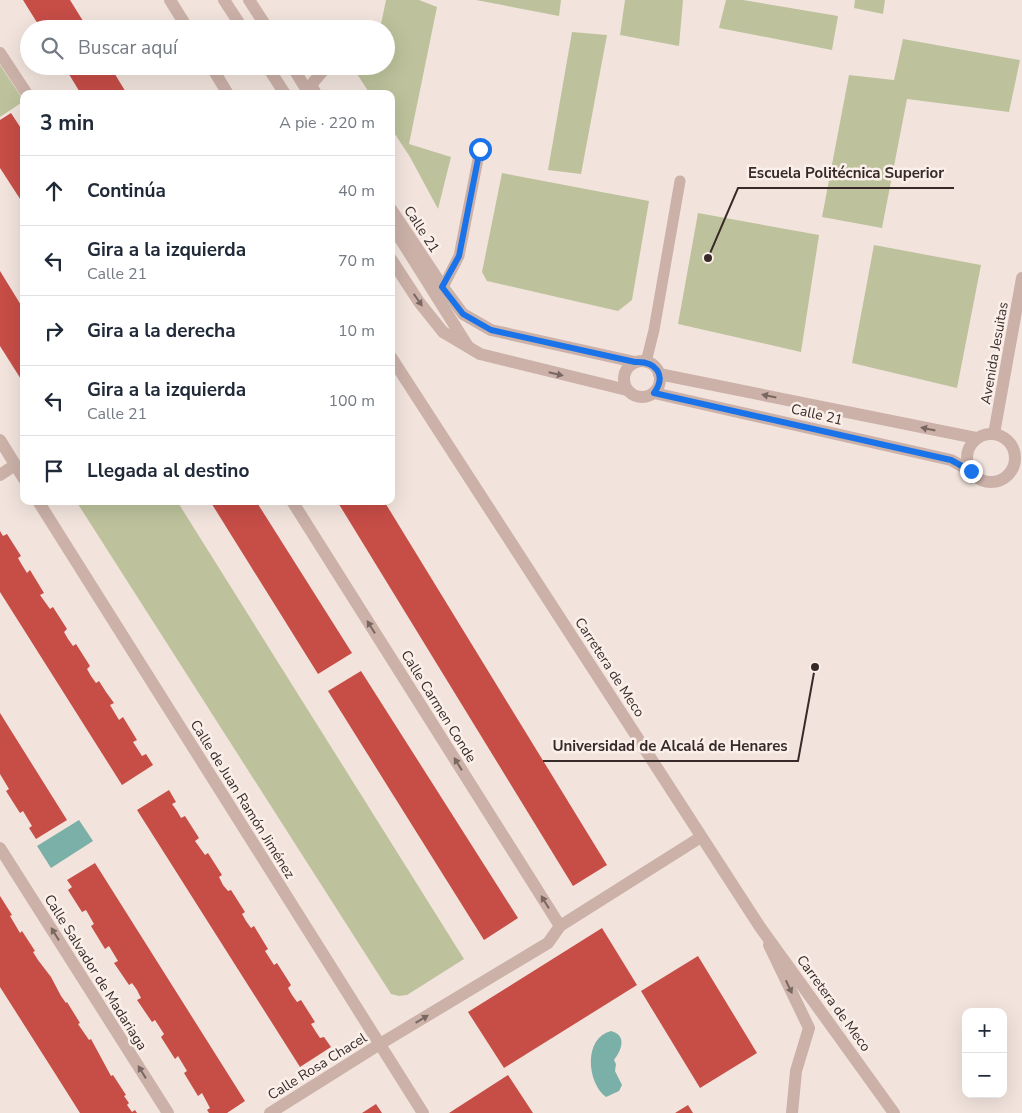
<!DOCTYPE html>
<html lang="es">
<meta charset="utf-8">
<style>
body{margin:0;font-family:"Nunito Sans",sans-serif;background:#f2f2f3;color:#1f2937}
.controls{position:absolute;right:15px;bottom:15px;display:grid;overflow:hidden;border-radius:10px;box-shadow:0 5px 20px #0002}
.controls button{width:45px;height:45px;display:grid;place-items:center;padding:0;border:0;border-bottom:1px solid #e0e1e3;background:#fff;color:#1f2937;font:25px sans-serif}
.stop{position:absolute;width:15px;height:15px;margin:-11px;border:4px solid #1a73e8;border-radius:50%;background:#fff}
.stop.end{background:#1a73e8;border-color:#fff;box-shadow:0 1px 5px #0008}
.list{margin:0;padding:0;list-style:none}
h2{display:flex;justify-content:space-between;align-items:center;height:65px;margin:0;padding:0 20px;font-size:21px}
h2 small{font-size:16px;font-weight:400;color:#747a83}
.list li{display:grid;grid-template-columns:32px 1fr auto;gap:15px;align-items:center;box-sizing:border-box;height:70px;padding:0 20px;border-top:1px solid #e0e1e3}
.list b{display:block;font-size:19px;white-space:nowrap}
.list p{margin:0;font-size:16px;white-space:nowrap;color:#747a83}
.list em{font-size:16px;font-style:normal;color:#747a83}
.icon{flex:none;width:28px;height:28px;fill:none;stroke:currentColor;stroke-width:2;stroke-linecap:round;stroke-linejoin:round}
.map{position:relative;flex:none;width:1022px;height:1113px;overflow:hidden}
.search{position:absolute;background:#fff;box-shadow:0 5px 20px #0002;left:20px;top:20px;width:375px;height:55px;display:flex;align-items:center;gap:12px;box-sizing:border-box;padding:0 18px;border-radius:28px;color:#747a83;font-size:19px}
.panel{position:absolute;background:#fff;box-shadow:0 5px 20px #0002;left:20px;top:90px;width:375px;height:415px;border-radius:10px}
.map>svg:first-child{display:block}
.green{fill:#bdc29c}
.water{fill:#7bb0a8}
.building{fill:#c74d47}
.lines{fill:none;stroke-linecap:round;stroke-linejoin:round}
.service{stroke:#cbb1a8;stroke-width:11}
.pedestrian{stroke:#cbb1a8;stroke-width:12}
.minor{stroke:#cbb1a8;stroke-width:12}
.tertiary{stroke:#cbb1a8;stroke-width:12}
.oneway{fill:#7a6762}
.route{stroke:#1a73e8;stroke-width:6}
.labels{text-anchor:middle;stroke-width:5;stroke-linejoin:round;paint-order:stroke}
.street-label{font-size:14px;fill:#382a29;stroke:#faefe9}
.leader{fill:none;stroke:#382a29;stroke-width:2}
.callout-dot{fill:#382a29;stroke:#faefe9;stroke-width:2}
.callout-label{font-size:15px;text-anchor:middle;font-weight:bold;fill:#382a29;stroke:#faefe9;stroke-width:5;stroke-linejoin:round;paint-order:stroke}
</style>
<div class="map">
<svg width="1022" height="1113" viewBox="0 0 1022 1113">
<rect width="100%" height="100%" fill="#f2e4dd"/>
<g class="green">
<polygon points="386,0 419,0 437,7 409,144 451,157 438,209 410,157 391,128 391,94 370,94 352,66 386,66 386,29 380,29"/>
<polygon points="476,0 561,0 559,16"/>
<polygon points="625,0 683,0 679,46 620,35"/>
<polygon points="726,0 743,0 838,16 832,50 719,28"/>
<polygon points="855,0 885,0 883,14 854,8"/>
<polygon points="572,32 607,35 581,174 548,170"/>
<polygon points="903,39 1020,60 1009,112 907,99 882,228 822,217 849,75 894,80"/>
<polygon points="0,65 24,101 0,117"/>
<polygon points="502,173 649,201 632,300 618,311 487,281 482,272"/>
<polygon points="698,213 819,235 801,352 678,324"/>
<polygon points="874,245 981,265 957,388 852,363"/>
<polygon points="76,501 177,501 464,959 407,995 399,996 391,994"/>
</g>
<g class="water">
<polygon points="79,820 93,841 51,868 37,846"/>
<path d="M611,1031C627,1035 622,1050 614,1060L616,1064L615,1071L622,1085L619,1091L606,1097C587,1083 583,1038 611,1031Z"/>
</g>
<g class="building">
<polygon points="23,0 70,0 88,29 41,29"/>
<polygon points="64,66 110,66 127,94 81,94"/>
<polygon points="11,113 24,133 24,205 0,168 0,120"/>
<polygon points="0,271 24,310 24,384 0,346"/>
<polygon points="210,501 256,501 352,653 318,674"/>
<polygon points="337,501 384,501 607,865 573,886"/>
<polygon points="0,531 3,536 7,534 21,556 18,558 22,565 27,573 30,570 44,593 40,595 50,609 53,607 67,629 64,632 68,639 73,646 76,644 90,666 87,669 91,676 96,683 99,681 106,692 114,703 110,705 119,720 123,717 137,740 133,742 142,756 146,754 153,765 122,785 0,592"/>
<polygon points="361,671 518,918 484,940 328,691"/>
<polygon points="0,713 67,820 36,839 29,828 32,826 23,811 20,813 6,791 9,789 0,774"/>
<polygon points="169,790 176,802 172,804 177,811 181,818 185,816 199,838 195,841 205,855 208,853 222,875 219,877 223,885 228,891 231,890 245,912 242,914 246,921 251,928 254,926 268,949 265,951 274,965 277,963 291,985 288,988 292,995 297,1002 301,1000 315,1022 311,1024 316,1032 320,1038 324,1037 331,1047 300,1067 137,810"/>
<polygon points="95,863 245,1101 227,1113 209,1113 207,1110 210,1108 202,1093 198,1096 184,1073 187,1071 178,1056 175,1059 161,1037 164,1034 155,1020 152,1022 137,1000 141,998 137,990 132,983 129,985 114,963 118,961 109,946 105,949 91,926 94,924 86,910 82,912 68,890 72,887 67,880"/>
<polygon points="0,896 12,915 10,916 20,933 22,931 35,951 33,952 38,960 51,977 61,996 66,1003 67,1002 80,1023 78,1024 89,1040 91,1039 111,1076 113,1075 126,1095 124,1096 129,1103 127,1105 132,1112 135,1110 137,1113 80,1113 56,1075 0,987"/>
<polygon points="602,928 637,985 504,1068 468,1012"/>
<polygon points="698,956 757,1053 700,1088 641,991"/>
<polygon points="508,1075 533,1113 449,1113"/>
<polygon points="376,1104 382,1113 362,1113"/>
<polygon points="688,1105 693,1113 675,1113"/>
</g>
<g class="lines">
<g class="service">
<polyline points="443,287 459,256 480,149"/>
<polyline points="646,362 654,330 680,181"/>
</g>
<polyline class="pedestrian" points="560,926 701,837"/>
<g class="minor">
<polyline points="224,0 243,29"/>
<polyline points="249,0 268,29"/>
<polyline points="0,53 27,94"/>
<polyline points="267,66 285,94"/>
<polyline points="292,66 309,94"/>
<polyline points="316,94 311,85 327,66"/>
<polyline points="391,209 443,287 463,314 491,330 635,362"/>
<polyline points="391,224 467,345"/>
<polyline points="391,259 419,302 443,332 480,354 627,390"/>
<circle cx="642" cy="379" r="18"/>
<polyline points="659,374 976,438"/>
<polyline points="654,393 951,460 971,471"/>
<polyline points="994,434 1022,278"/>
<circle cx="991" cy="458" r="24"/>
<polyline points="0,440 24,479"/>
<polyline points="0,475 15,465"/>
<polyline points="38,501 423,1113"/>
<polyline points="0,848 168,1113"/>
<polyline points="769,945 809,1028 796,1071 792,1113"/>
<polyline points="270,1113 380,1044 548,943 560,926 292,501"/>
</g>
<g class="tertiary">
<polyline points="170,0 188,29"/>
<polyline points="211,66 228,94"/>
<polyline points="391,357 760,927 894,1113"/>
</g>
</g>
<defs><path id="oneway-solid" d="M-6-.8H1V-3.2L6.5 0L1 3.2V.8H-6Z" transform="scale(1.25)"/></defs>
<g class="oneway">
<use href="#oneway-solid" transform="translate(418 300) rotate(55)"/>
<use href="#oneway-solid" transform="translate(556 374) rotate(13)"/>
<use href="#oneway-solid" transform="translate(769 396) rotate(-168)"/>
<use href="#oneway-solid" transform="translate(928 429) rotate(-168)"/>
<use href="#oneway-solid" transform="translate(371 627) rotate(-122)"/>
<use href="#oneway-solid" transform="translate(458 764) rotate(-122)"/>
<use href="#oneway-solid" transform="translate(545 902) rotate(-122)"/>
<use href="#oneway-solid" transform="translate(55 934) rotate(-122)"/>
<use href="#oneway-solid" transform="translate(789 987) rotate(65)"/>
<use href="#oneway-solid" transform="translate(422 1019) rotate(-31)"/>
<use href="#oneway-solid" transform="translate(142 1072) rotate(-122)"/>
</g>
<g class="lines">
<path class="route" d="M480,149L459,256L442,287L463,314L491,330L635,362C656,361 667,375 654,393L951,460L971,471"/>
</g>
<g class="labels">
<g class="street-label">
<text transform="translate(422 229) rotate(57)" y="5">Calle 21</text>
<text transform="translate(994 353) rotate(-80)" y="5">Avenida Jesuitas</text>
<text transform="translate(817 414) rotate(13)" y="5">Calle 21</text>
<text transform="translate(610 667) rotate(57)" y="5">Carretera de Meco</text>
<text transform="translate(439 706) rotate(58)" y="5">Calle Carmen Conde</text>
<text transform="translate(243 799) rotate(58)" y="5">Calle de Juan Ramón Jiménez</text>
<text transform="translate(96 972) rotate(58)" y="5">Calle Salvador de Madariaga</text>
<text transform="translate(834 1003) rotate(54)" y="5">Carretera de Meco</text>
<text transform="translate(317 1066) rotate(-32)" y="5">Calle Rosa Chacel</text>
</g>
</g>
<path class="leader" d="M708 258L738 188H954M815 667L798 761H543"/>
<g class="callout-dot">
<circle cx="708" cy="258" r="5"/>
<circle cx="815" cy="667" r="5"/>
</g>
<g class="callout-label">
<text x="846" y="178">Escuela Politécnica Superior</text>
<text x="670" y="751">Universidad de Alcalá de Henares</text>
</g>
</svg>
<div class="controls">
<button>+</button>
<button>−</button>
</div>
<div class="stop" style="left:480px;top:149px"></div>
<div class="stop end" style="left:971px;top:471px"></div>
<div class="search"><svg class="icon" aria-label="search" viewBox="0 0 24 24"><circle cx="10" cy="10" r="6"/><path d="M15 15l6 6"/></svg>Buscar aquí</div>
<section class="panel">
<h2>3 min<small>A pie · 220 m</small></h2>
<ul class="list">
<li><svg class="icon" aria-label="ahead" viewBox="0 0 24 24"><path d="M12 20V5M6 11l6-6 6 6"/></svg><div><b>Continúa</b></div><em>40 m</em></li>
<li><svg class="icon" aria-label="left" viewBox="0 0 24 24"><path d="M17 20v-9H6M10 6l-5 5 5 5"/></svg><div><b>Gira a la izquierda</b><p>Calle 21</p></div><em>70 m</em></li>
<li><svg class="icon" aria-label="right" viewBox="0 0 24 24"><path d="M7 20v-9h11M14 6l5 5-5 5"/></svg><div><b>Gira a la derecha</b></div><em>10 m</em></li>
<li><svg class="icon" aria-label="left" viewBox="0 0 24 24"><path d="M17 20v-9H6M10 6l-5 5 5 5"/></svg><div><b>Gira a la izquierda</b><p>Calle 21</p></div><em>100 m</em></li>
<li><svg class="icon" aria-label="arrive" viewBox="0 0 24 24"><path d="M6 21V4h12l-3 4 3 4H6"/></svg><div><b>Llegada al destino</b></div></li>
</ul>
</section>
</div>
